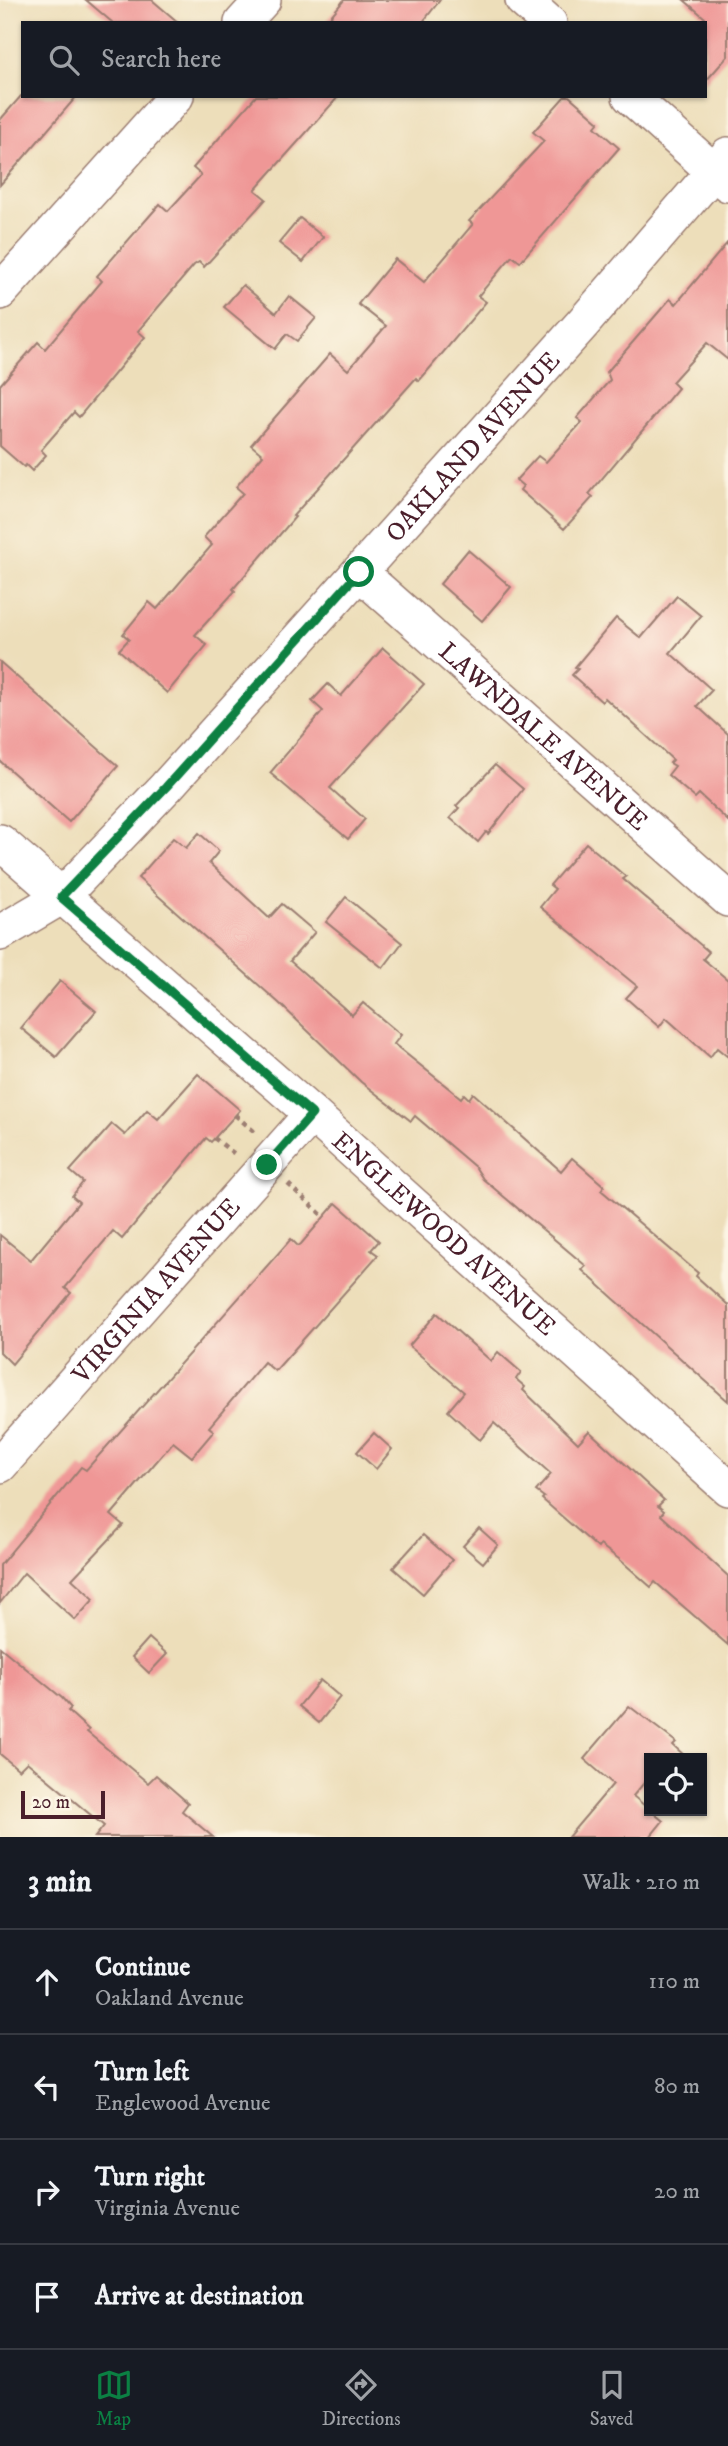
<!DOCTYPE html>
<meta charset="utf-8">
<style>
body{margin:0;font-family:"IM FELL DW Pica",serif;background:#242831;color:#f1f3f6}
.controls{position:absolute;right:21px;bottom:21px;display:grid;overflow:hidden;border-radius:0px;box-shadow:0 2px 5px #0004}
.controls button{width:63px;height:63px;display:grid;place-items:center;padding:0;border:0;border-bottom:2px solid #363941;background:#171b24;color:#f1f3f6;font:35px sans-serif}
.scale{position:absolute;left:21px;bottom:18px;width:84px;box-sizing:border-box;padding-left:7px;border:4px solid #4a1f2b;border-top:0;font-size:19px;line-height:24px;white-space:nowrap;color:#4a1f2b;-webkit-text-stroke:5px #fcf5e5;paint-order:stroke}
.stop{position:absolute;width:21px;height:21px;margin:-16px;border:5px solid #0b8043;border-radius:50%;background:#fff}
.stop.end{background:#0b8043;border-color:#fff;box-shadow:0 2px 7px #0008}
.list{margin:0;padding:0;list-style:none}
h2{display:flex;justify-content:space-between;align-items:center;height:91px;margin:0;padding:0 28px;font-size:30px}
h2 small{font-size:23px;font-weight:400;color:#9ea1a6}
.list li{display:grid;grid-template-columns:46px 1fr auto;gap:21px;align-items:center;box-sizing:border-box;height:105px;padding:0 28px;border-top:2px solid #363941}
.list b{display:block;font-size:26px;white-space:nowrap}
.list p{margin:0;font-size:23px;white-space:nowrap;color:#9ea1a6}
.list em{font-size:23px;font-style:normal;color:#9ea1a6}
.icon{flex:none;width:38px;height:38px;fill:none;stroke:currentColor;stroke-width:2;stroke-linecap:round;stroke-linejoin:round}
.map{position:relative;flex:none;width:728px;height:1837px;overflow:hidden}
.search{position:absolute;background:#171b24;box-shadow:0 2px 5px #0004;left:21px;right:21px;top:21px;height:77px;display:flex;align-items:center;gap:18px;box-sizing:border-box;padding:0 24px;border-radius:0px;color:#9ea1a6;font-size:26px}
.sheet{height:511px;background:#171b24}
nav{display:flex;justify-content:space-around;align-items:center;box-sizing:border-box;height:98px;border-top:2px solid #363941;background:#171b24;font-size:19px;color:#9ea1a6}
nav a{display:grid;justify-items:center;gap:4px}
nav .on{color:#0b8043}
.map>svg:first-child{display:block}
.building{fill:#ef9796}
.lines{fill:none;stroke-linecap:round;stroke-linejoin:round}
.minor-casing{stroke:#9c7e72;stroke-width:38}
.path{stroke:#9c7e72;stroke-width:4.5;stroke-dasharray:5 5;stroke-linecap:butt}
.minor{stroke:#fff;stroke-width:35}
.route{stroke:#0b8043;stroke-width:9}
.labels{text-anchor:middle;stroke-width:6;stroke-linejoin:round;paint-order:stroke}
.street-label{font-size:26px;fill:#4a1f2b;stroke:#fcf5e5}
</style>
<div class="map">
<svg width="728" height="1837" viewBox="0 0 728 1837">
<rect width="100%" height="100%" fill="#fcf5e5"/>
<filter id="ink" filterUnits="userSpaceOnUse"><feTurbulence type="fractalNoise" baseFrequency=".0143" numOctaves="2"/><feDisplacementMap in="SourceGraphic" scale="14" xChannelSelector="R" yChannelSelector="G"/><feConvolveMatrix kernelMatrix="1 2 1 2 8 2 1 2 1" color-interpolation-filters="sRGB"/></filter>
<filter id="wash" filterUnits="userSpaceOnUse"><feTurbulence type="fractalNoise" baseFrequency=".00686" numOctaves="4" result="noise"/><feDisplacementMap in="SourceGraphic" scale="28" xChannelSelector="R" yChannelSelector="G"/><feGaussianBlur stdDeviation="1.57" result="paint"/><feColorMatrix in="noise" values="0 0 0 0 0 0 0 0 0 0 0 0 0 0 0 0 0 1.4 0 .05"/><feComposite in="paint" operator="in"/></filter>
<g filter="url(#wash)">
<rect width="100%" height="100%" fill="#eddeba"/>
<g id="blocks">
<g class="building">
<polygon points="86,0 152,0 179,23 113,23"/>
<polygon points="344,0 440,0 422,23 325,23"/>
<polygon points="684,0 728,0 728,56 705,82 705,18"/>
<polygon points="21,96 77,96 0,185 0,120"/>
<polygon points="256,96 339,96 255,190 266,199 204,267 199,262 194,265 138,331 145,337 79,417 74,412 41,450 46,455 32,471 26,465 24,467 0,446 0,385 38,342 45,349 102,281 97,276 160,204 168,211 201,175 193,168"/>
<polygon points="565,96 569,96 599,122 595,127 619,148 520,262 512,256 478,296 486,302 419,381 416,378 293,516 295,517 233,589 235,591 195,635 207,645 167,693 119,650 129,639 123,634 149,602 157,609 212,545 204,537 243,493 236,487 263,455 251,445 330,354 348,370 386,326 358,304 395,259 424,282 473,224 469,221 544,141 533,132"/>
<polygon points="300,218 323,237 303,262 279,243"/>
<polygon points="728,242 728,360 707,343 672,382 678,388 589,494 593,497 564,529 520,490 523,486 516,480 538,456 546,462 582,422 577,418 610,380 607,372 670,299 676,304"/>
<polygon points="243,285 276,313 289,296 316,318 297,341 287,334 275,349 224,307"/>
<polygon points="468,550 511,587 482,621 440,584"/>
<polygon points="677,596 701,616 670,653 712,690 697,706 728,734 728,821 699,794 695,798 668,775 675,766 670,763 673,760 605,698 602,702 572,675 578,669 575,667 616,618 641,638"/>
<polygon points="383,648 424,684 330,788 365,819 348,839 270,773 323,711 312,701 328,684 341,696"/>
<polygon points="0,662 118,766 69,822 0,761"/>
<polygon points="495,765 523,789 488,834 486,832 478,842 450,818 459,808 456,806"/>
<polygon points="199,833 219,851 209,863 269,918 282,904 315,932 290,961 352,1015 363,1003 401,1035 394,1044 461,1098 464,1094 469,1099 473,1093 561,1171 572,1158 604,1186 601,1190 698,1273 696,1276 728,1305 728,1401 582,1270 586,1266 483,1179 476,1168 415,1116 411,1121 361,1082 279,1003 138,878 173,838 186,848"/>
<polygon points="586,843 626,877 623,879 709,952 703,959 728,980 728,1057 717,1048 710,1057 666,1018 659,1027 626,998 637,986 540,907 555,889 550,885"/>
<polygon points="346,897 402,943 383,968 326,922"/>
<polygon points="60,981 96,1011 56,1057 21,1028"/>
<polygon points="198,1074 240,1110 211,1142 206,1138 122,1239 113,1231 65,1288 71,1293 12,1364 0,1352 0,1235 31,1260 79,1202 72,1196 83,1182 70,1171 112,1124 125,1135 147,1110 158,1119"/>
<polygon points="336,1203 379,1241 371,1250 378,1255 275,1371 264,1362 209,1427 214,1431 192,1457 173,1442 111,1515 123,1525 72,1579 94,1599 75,1620 24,1573 0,1603 0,1565 81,1467 86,1470 291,1239 298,1246 301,1244"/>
<polygon points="437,1313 491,1361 498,1352 521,1372 516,1379 525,1387 523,1390 578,1443 589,1431 664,1500 658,1506 664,1511 661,1515 728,1576 728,1645 655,1582 651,1587 619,1559 600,1545 598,1548 542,1499 544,1497 536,1491 551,1474 494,1423 480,1440 448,1411 464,1392 409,1346"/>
<polygon points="374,1433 392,1449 376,1469 357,1452"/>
<polygon points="479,1528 498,1545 483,1563 463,1546"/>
<polygon points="423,1535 452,1560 423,1594 393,1568"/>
<polygon points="149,1638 167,1654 149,1673 132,1657"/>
<polygon points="0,1647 62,1698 71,1708 68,1711 89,1730 87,1732 148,1783 156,1775 188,1803 182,1811 213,1837 95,1837 104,1826 27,1762 19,1770 0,1754"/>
<polygon points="320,1680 340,1697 319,1723 299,1706"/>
<polygon points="629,1706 676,1742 673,1745 687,1758 649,1758 649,1777 633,1796 663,1821 650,1837 568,1837 613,1784 584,1759"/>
</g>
</g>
</g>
<g filter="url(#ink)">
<use href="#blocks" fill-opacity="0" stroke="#9c7e72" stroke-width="2"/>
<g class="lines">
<g class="minor-casing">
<g id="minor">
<polyline points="523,0 549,23"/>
<polyline points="242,23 263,0"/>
<polyline points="630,96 728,184"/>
<polyline points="0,292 176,96"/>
<path id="s1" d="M359,572L728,899"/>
<path id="s2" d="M0,842L312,1114L728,1488"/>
<path id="s3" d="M0,933L61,897L166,787L583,323L728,155"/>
<path id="s4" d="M0,1465L312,1114"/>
</g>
</g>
<g class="path">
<polyline points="235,1115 255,1132"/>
<polyline points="214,1138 236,1155"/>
<polyline points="288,1184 324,1217"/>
</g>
<use href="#minor" class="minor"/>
</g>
</g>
<g class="lines" filter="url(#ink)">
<polyline class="route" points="267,1165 312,1114 61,897 166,787 359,572"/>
</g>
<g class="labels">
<g class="street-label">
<text dy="9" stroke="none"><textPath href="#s3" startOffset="681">OAKLAND AVENUE</textPath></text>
<text dy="9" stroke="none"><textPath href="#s1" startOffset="247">LAWNDALE AVENUE</textPath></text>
<text dy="9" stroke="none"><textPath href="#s2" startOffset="592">ENGLEWOOD AVENUE</textPath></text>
<text dy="9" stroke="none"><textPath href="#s4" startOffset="234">VIRGINIA AVENUE</textPath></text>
</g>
</g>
</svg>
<div class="controls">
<button><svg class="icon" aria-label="locate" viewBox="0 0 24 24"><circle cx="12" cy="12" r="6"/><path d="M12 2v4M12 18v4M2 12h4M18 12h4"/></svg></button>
</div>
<div class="scale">20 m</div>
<div class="stop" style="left:359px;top:572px"></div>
<div class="stop end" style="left:267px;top:1165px"></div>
<div class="search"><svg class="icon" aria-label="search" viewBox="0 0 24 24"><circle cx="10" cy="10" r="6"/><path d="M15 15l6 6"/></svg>Search here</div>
</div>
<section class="sheet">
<h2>3 min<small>Walk · 210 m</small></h2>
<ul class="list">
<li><svg class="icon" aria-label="ahead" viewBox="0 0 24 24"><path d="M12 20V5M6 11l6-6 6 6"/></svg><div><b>Continue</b><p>Oakland Avenue</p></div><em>110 m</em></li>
<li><svg class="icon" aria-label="left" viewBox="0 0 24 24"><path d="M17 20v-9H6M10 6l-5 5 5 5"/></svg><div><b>Turn left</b><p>Englewood Avenue</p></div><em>80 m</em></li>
<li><svg class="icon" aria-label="right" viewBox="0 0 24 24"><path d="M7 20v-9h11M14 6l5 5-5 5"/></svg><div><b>Turn right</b><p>Virginia Avenue</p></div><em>20 m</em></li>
<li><svg class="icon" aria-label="arrive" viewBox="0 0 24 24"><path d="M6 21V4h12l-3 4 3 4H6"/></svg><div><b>Arrive at destination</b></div></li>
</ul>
</section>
<nav>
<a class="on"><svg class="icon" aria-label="map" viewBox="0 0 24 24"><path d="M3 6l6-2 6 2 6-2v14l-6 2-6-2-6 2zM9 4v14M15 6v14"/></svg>Map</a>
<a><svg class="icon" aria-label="directions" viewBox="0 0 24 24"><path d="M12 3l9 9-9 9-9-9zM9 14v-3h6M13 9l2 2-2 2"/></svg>Directions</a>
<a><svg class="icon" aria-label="saved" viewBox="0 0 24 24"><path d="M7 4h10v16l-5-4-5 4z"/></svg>Saved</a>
</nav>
